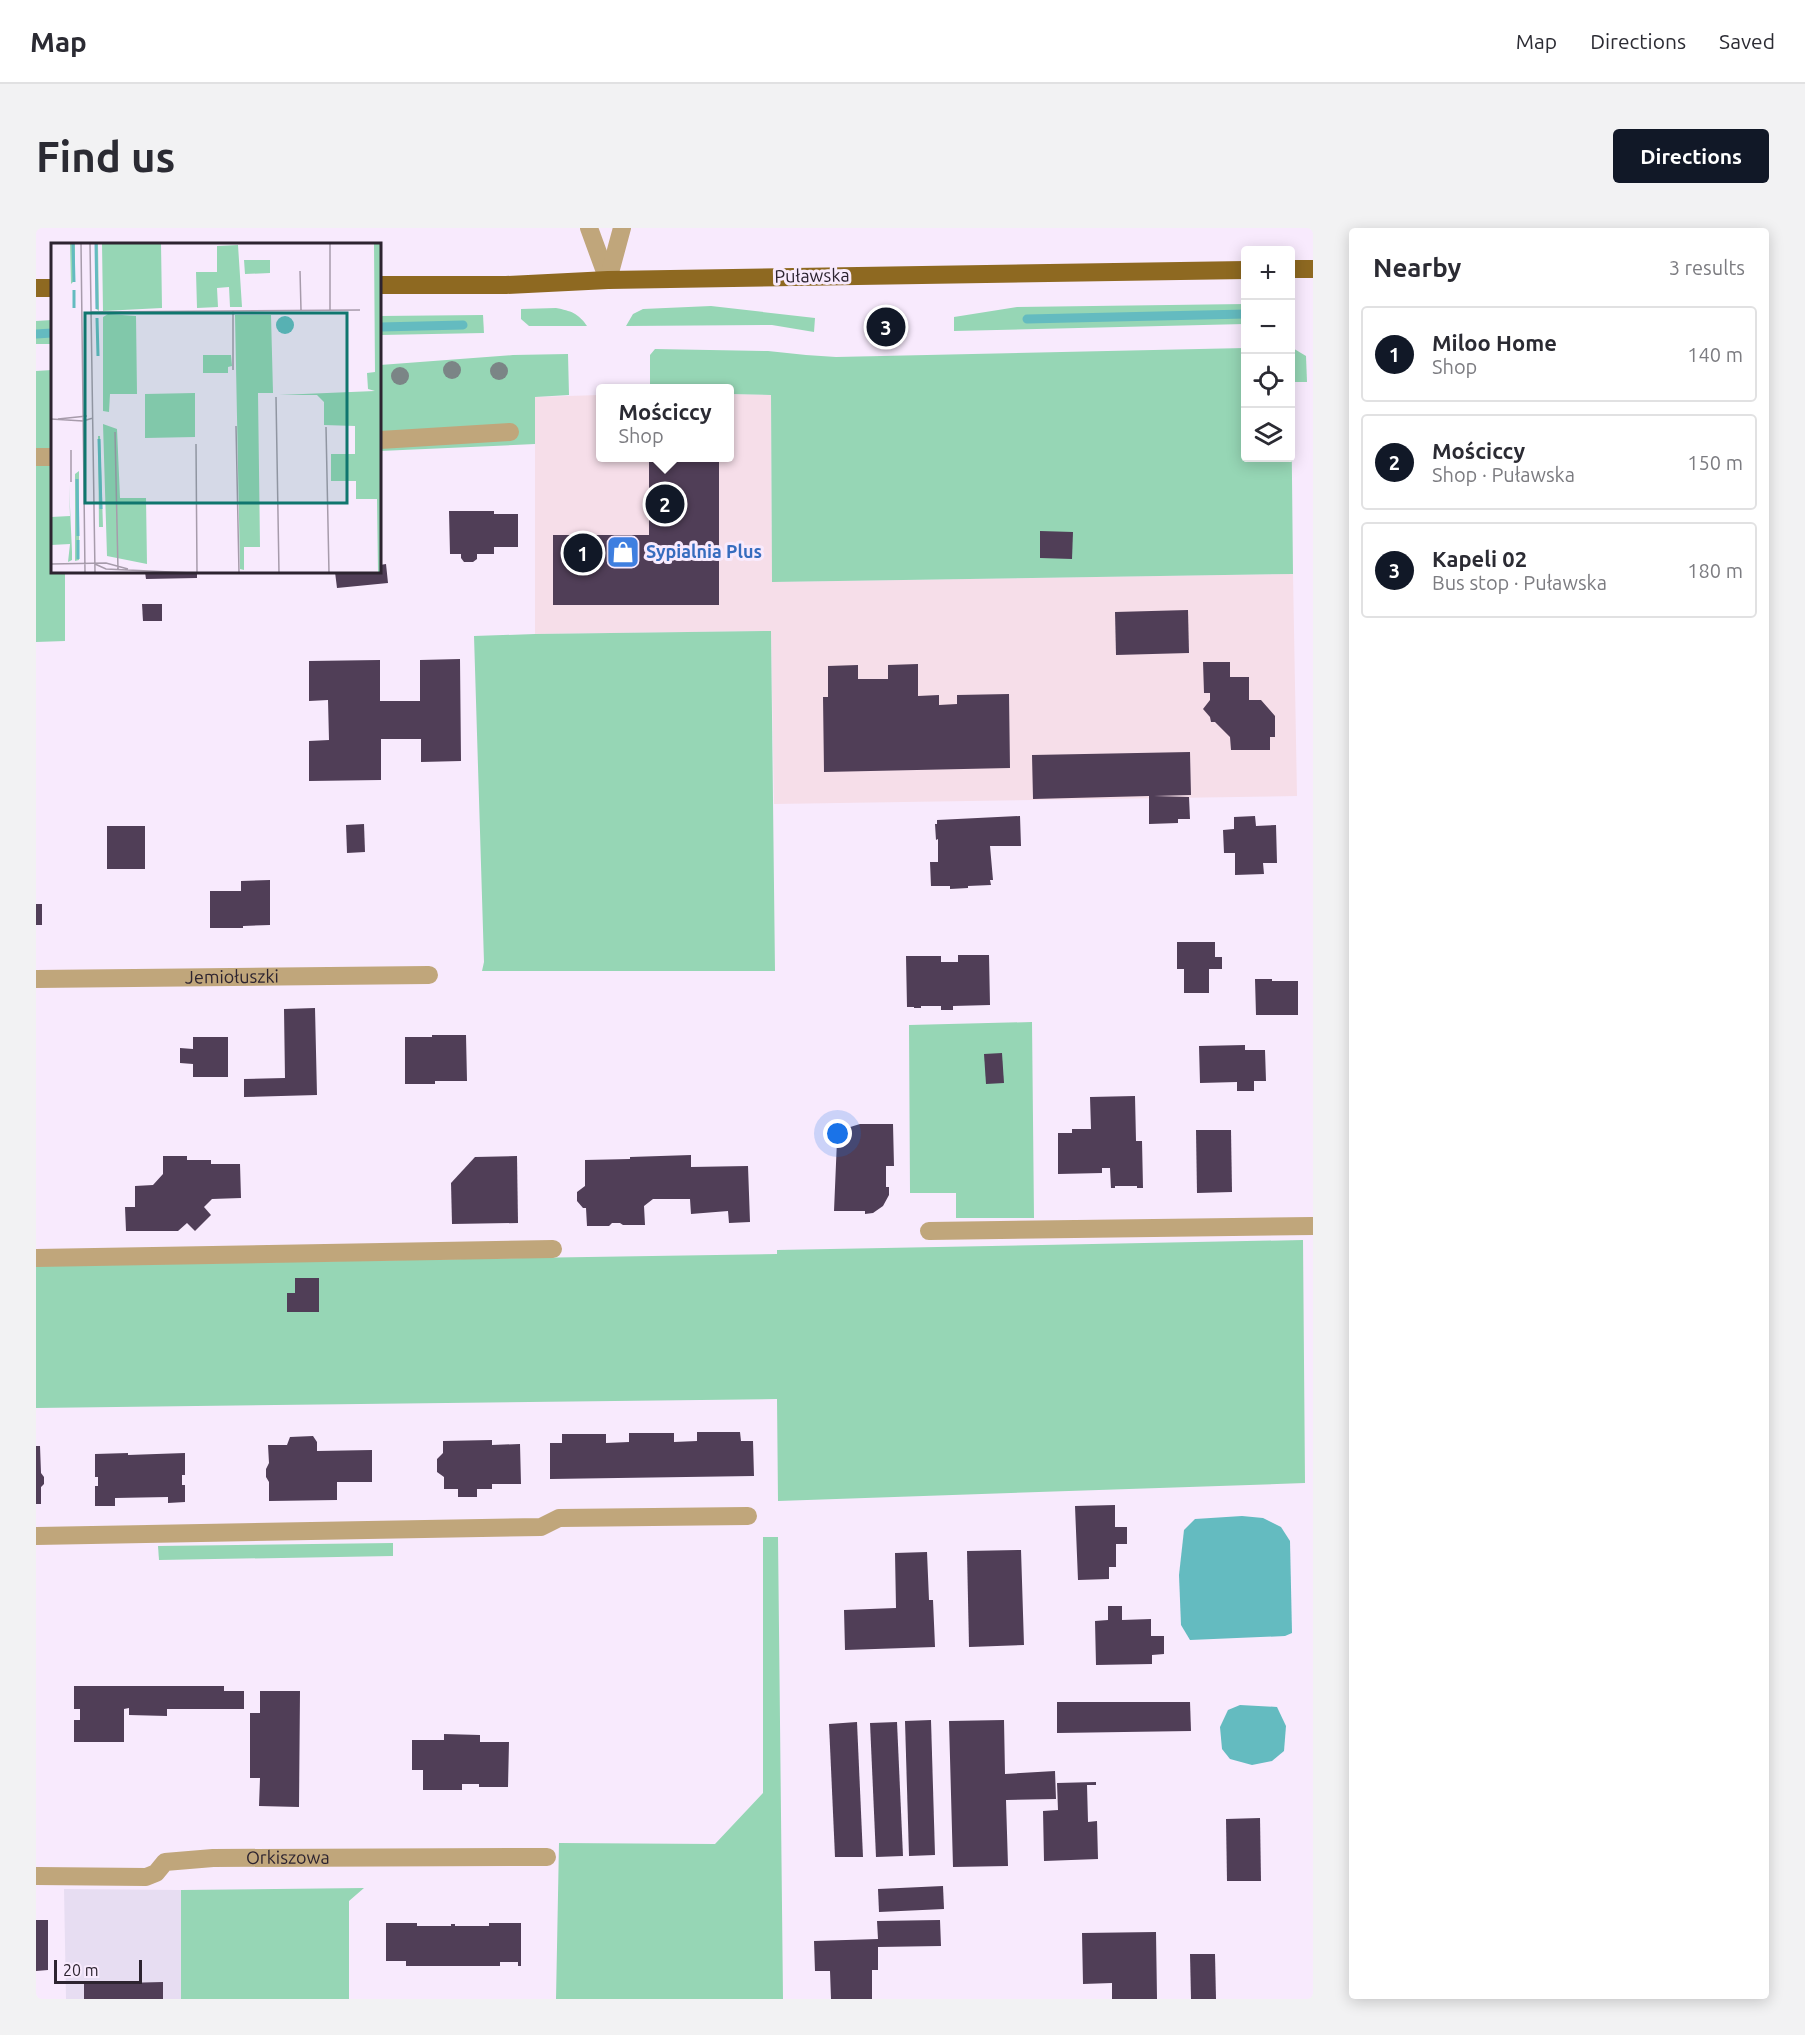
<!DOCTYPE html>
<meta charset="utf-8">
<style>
body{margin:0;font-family:Ubuntu,sans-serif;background:#f2f2f3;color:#2b2b33}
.controls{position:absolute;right:18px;top:18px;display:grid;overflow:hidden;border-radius:6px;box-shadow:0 3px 15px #0003}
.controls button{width:54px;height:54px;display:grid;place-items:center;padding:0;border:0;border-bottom:2px solid #e1e1e2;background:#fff;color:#2b2b33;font:30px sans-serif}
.scale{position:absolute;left:18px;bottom:15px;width:88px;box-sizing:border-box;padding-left:6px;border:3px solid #2d2430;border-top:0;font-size:16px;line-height:21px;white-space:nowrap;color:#2d2430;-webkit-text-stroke:4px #f8eafd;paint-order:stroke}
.you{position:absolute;left:802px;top:906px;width:21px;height:21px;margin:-15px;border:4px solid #fff;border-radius:50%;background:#1a73e8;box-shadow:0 0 0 9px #1a73e833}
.badge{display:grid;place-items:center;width:39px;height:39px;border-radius:50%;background:#111827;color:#fff;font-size:20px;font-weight:700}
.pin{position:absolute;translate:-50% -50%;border:3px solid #fff;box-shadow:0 2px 6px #0006}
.popup{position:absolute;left:560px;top:156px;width:138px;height:78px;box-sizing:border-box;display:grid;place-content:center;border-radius:6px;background:#fff;filter:drop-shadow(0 2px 4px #0005);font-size:20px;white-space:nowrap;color:#7c7c81}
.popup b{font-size:22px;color:#2b2b33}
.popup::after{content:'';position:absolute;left:50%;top:100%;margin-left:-12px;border:12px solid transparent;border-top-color:#fff}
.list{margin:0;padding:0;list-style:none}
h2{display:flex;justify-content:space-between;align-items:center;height:78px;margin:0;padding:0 24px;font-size:26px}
h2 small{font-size:20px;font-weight:400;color:#7c7c81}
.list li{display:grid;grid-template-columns:39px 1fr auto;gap:18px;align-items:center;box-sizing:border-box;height:96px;margin:0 12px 12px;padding:0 12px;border:2px solid #e1e1e2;border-radius:6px}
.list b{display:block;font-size:22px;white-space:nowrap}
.list p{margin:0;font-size:20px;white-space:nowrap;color:#7c7c81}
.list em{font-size:20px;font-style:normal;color:#7c7c81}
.icon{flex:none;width:33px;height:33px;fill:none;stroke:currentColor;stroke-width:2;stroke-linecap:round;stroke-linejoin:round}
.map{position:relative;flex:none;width:1277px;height:1771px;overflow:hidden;border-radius:6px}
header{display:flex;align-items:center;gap:36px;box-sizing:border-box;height:84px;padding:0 30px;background:#fff;border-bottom:2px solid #e1e1e2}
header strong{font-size:28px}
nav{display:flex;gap:33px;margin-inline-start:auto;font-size:21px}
.intro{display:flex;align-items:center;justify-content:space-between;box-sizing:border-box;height:144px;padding:0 36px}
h1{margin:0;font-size:42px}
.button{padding:15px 27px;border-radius:6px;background:#111827;color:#fff;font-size:21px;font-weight:700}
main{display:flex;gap:36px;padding:0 36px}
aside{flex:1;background:#fff;border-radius:6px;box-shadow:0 3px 15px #0003}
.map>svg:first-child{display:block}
.commercial{fill:#f6dee9}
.industrial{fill:#e7ddf2}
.green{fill:#96d6b5}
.water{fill:#64bbc0}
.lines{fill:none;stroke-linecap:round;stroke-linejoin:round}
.stream{stroke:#64bbc0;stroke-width:9}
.building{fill:#503e57}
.minor{stroke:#c0a67b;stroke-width:18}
.major{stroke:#8e6921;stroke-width:18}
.tree{fill:#7b8586}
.labels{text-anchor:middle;stroke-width:6;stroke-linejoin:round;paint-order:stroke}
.street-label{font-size:18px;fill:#2d2430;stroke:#f8eafd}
.shop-label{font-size:18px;font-weight:bold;fill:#366cbe;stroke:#f8eafd;text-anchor:start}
.inset-river{fill:none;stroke:#64bbc0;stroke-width:3}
.inset-road{fill:none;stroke:#a79bab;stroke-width:1.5}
.view{fill:#0f766e;fill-opacity:0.15;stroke:#0f766e;stroke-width:3}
.inset-edge{fill:none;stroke:#2d2430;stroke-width:3}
</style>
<header>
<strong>Map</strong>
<nav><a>Map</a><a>Directions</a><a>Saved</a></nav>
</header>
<div class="intro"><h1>Find us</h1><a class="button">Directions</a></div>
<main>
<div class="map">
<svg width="1277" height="1771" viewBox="0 0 1277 1771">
<rect width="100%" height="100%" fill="#f8eafd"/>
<polygon class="commercial" points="694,166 735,167 736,354 1257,346 1261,568 738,576 735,403 499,406 499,169 564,167 564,230 694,230"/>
<polygon class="industrial" points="28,1661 145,1662 145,1771 30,1771"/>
<g class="green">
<polygon points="1209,76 1209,96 918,103 918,89 981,79"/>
<polygon points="675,78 779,90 778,104 736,97 590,98 597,86 607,81"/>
<path d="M520,80C535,83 542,85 551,98H493L485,91V81Z"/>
<polygon points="447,87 448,105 344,107 344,88"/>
<polygon points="16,92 16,116 0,116 0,93"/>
<polygon points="1255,119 1270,128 1271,154 1255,154"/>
<polygon points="1209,120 1210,230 1254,230 1255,155 1257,346 736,354 735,167 694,166 694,160 614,160 614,127 619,121 732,123 770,127 800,129"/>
<polygon points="532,126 533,167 499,169 499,216 344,223 344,137 477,127"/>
<polygon points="16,142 16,344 29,344 29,413 0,414 0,143"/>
<polygon points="735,403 739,743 446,743 448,734 438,408 499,406"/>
<polygon points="996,794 998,990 920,990 920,965 874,965 873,797"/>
<polygon points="1267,1012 1269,1255 742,1273 741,1171 0,1180 0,1038 741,1026 741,1022"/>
<polygon points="727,1309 742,1309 747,1771 520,1771 523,1615 679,1616 727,1565"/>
<polygon points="357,1315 357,1328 123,1332 122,1318"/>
<polygon points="328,1660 313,1673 313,1771 145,1771 145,1662"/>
</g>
<g class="water">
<polygon points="1206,1288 1227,1290 1245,1299 1254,1313 1256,1405 1249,1408 1154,1412 1145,1397 1143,1347 1148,1302 1159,1291"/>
<polygon points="1204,1477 1241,1479 1250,1498 1248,1523 1236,1533 1216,1537 1194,1531 1186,1521 1184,1499 1192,1482"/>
</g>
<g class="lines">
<g class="stream">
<polyline points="991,91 1210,86"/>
<polyline points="344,99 427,97"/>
<polyline points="0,106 16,105"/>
</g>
</g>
<g class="building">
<polygon points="613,230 683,230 683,377 517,377 517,307 613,307"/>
<polygon points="413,283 458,283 458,286 482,286 482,319 458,319 458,326 441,326 441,331 437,334 428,334 425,330 425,326 414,326"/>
<polygon points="1004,303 1037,304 1036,331 1004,330"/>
<polygon points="350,336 352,355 301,360 299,344 344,344 344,337"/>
<polygon points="109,344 161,344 161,350 110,351"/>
<polygon points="106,376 126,376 126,393 107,393"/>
<polygon points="1152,382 1153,425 1080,427 1079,384"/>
<polygon points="424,431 425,533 385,534 385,511 345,511 345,552 273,553 273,513 293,512 292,472 273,473 273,433 344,432 344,473 384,473 384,432"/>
<polygon points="1167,434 1194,434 1194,449 1213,449 1213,472 1225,472 1239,488 1239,509 1234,509 1234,522 1195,522 1194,509 1179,494 1175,494 1174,489 1167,481 1174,472 1174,465 1168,465"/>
<polygon points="882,436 882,468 903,467 903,477 921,476 921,467 973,466 974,540 788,544 787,469 792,469 792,438 822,437 822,451 852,451 852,437"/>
<polygon points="1154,524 1155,567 1118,568 1153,569 1154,591 1142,591 1142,595 1113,596 1113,568 997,571 996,527"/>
<polygon points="984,588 985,618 954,618 957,652 954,652 955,657 932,658 932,660 914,661 914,658 895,658 894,634 902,634 902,611 900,612 899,596 901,596 901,592"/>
<polygon points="1219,588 1220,598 1240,597 1241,635 1227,635 1228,646 1199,647 1199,625 1188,625 1187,602 1198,601 1198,589"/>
<polygon points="328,596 329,624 311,625 310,597"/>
<rect x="71" y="598" width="38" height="43"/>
<polygon points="234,652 234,697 207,698 207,700 174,700 174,663 205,663 205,653"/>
<rect x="0" y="676" width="6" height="21"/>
<polygon points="1141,714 1179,714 1179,729 1186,729 1186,741 1173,741 1173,765 1148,765 1148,741 1141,741"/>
<polygon points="922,727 953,727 954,777 917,778 917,782 905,782 905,778 885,778 885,780 878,780 878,779 871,779 870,728 905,728 905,734 922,734"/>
<polygon points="1219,751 1236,751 1236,753 1262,753 1262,787 1220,787"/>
<polygon points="279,780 281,867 208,869 208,851 249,850 248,781"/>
<polygon points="396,807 430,807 431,853 399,853 399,856 369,856 369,809 396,809"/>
<polygon points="157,809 192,809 192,849 157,849 157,836 144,835 144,820 157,821"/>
<polygon points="1209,817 1209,822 1229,822 1230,853 1218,853 1218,863 1201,863 1201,854 1164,855 1163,818"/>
<polygon points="966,825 968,855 950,856 948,826"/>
<polygon points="1099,868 1100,913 1106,913 1107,960 1101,960 1101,958 1079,958 1079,960 1075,960 1074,940 1066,940 1066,945 1022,946 1022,905 1036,905 1036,901 1055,901 1054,869"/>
<polygon points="824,896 857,896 858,938 850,938 850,959 853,959 853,967 847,978 837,985 829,986 829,983 798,983 801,912 811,900"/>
<polygon points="1160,902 1195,902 1196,964 1161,965"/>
<polygon points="655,927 655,939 712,938 714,994 693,995 692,983 655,986 654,971 617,971 608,978 609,997 587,997 584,995 576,995 573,998 551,998 550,980 547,980 541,973 541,964 549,958 549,932 594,931 594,929"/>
<polygon points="127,928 151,928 151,932 175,932 175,936 204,936 205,970 176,971 168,979 175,987 159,1003 151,995 142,1003 90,1003 89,979 99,979 99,958 117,957 127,946"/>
<polygon points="481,928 482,995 416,996 415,955 439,929"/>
<polygon points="259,1050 283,1050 283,1084 251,1084 251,1065 259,1065"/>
<polygon points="661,1204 704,1204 705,1213 717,1213 718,1248 514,1251 514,1215 526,1215 526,1206 570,1206 570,1215 593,1214 593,1205 638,1205 638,1214 661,1213"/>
<polygon points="277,1208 281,1214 281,1223 336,1222 336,1254 301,1254 301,1272 233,1273 233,1254 230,1249 230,1241 233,1235 232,1217 251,1217 254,1209"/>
<polygon points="456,1212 456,1217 484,1216 485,1256 456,1256 456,1261 441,1261 441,1269 422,1269 422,1261 408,1261 408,1249 401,1244 401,1231 407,1225 407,1213"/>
<polygon points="0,1218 4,1218 5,1245 8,1249 8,1256 5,1259 5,1276 0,1276"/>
<polygon points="92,1225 92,1227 149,1225 149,1247 146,1247 146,1257 149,1257 149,1274 132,1275 132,1269 79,1270 79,1278 59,1278 59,1258 62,1258 62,1249 59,1249 59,1226"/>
<polygon points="1079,1277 1079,1299 1091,1299 1091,1316 1080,1316 1080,1339 1073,1339 1073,1351 1042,1352 1039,1278"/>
<polygon points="985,1322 988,1417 933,1419 931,1323"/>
<polygon points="891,1324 893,1372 897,1372 899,1419 809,1422 808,1382 860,1380 859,1325"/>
<polygon points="1072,1378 1086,1378 1086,1392 1115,1391 1115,1408 1128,1408 1128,1426 1116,1427 1116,1436 1060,1437 1059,1393 1072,1392"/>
<polygon points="38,1458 188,1458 188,1463 208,1463 208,1481 131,1481 131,1488 93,1487 93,1480 88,1481 88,1514 38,1514 38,1492 44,1492 44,1481 38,1481"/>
<polygon points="224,1463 264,1463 263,1579 223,1578 224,1550 214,1550 214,1485 224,1485"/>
<polygon points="1021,1474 1154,1474 1155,1503 1021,1505"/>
<polygon points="895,1492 899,1627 873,1628 869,1493"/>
<polygon points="968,1492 969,1546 1019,1543 1020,1571 970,1572 972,1638 917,1639 913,1493"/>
<polygon points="821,1494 827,1629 799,1629 793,1496"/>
<polygon points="861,1494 867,1628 840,1629 834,1495"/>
<polygon points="408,1506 444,1507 444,1514 473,1514 472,1559 443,1559 443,1556 426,1556 426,1562 387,1562 387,1542 376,1542 376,1512 408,1512"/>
<polygon points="1060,1554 1060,1557 1051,1557 1052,1594 1061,1593 1062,1631 1008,1633 1007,1583 1022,1582 1021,1555"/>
<polygon points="1224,1590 1225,1653 1191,1653 1190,1591"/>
<polygon points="907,1658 908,1681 843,1684 842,1661"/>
<polygon points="0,1692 12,1692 12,1742 0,1743"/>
<polygon points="904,1692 905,1718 842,1719 842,1742 836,1742 836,1771 795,1771 794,1743 779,1743 778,1713 842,1711 841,1693"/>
<polygon points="350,1695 381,1695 381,1698 415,1698 415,1696 419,1696 419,1698 453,1698 453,1695 485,1695 485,1738 482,1738 482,1734 464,1734 464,1738 370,1738 370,1733 350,1733"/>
<polygon points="1120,1704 1121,1771 1076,1771 1076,1755 1047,1756 1046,1705"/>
<polygon points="1154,1726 1179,1726 1180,1771 1155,1771"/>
<polygon points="127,1754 127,1771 48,1771 48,1756"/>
</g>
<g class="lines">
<g class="minor">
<polyline points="553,0 572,52"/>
<polyline points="572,52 586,0"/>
<polyline points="344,212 474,204"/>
<polyline points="0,229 16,229"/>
<path id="s1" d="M0,751L393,747"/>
<polyline points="893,1003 1277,998"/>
<polyline points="0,1030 517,1021"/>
<polyline points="0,1308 505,1299 523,1290 712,1288"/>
<path id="s2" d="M0,1648L110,1649L120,1645L129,1634L177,1630L511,1629"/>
</g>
<g class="major">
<polyline points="1254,41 1277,41"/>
<polyline points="344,57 470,57 572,52 1210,42"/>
<polyline points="0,60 16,60"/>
</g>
</g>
<g class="tree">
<circle cx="416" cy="142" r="9"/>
<circle cx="463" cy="143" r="9"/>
<circle cx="364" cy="148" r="9"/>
</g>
<defs>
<g id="shop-square" transform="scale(1.725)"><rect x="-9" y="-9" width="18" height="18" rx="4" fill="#3f7fe0" stroke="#f8eafd"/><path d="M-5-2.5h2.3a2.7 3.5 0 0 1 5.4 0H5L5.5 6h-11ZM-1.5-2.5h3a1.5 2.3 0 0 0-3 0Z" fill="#fff"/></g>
</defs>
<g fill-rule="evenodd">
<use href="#shop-square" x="587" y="324"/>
</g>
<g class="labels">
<g class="street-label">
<text transform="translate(776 48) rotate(-1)" y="6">Puławska</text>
<text dy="6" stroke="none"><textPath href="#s1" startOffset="196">Jemiołuszki</textPath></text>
<text dy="6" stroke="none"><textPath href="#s2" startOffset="258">Orkiszowa</textPath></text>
</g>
<g class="shop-label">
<text x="610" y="330">Sypialnia Plus</text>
</g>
</g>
<g transform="translate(15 15)">
<rect width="330" height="330" fill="#f8eafd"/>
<path d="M19,0H24V37L20,41ZM44,0H47L48,68L45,66ZM51,0H110L111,65L52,68ZM323,0H330V330L327,329L326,256H305V238H280V211H304V183L273,182V159L266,152H228L324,148L317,146L316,130L324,129ZM187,2L191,64H179L178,44L166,45L167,64L146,65L145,29H166V3ZM193,17H219V30L194,31ZM57,71L85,73L86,151H59L58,169L52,168V74ZM184,72H220L222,150H207L209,304H193V327L189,326ZM152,112H180L181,123L177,124V130H152ZM144,150V194L94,195V151ZM52,181L66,186L69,255H95L96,321L56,313ZM47,193H49L52,284H48ZM28,228V317L24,318V231ZM18,241L21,309V317L17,319L19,301L0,302V274L19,273Z" fill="#96d6b5"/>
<path d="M225 82a9 9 0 1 1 18 0a9 9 0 1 1-18 0Z" fill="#64bbc0"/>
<path class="inset-river" d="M22,0L23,39M45,0L46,66M23,47V65M46,75L47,113M48,196L50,266M26,236L27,293M27,316V297"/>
<path class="inset-road" d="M30,0L34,330M39,0L44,330M279,0V67M249,28L250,67M182,68V127M40,69L309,67M225,154L228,330M0,176L32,178L42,175M7,176L36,173M185,183L188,330M275,184L278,330M64,189L67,327M145,201L146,330M20,207V239M0,321L55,320L77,326M44,321L55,326L141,330"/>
<path class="view" d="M34,70H296V260H34Z"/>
<rect width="330" height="330" class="inset-edge"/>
</g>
</svg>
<div class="controls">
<button>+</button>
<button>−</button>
<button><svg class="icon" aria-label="locate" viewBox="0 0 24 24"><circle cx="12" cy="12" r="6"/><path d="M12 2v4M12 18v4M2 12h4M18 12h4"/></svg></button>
<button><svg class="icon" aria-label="layers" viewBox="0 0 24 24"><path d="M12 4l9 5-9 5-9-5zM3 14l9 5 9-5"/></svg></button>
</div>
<div class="scale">20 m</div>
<div class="you"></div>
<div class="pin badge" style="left:547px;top:325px">1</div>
<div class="pin badge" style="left:629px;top:276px">2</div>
<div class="popup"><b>Mościccy</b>Shop</div>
<div class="pin badge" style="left:850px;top:99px">3</div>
</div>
<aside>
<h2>Nearby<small>3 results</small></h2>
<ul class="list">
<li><span class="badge">1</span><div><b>Miloo Home</b><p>Shop</p></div><em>140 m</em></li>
<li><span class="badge">2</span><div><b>Mościccy</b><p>Shop · Puławska</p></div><em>150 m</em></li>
<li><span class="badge">3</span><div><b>Kapeli 02</b><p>Bus stop · Puławska</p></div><em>180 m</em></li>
</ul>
</aside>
</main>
